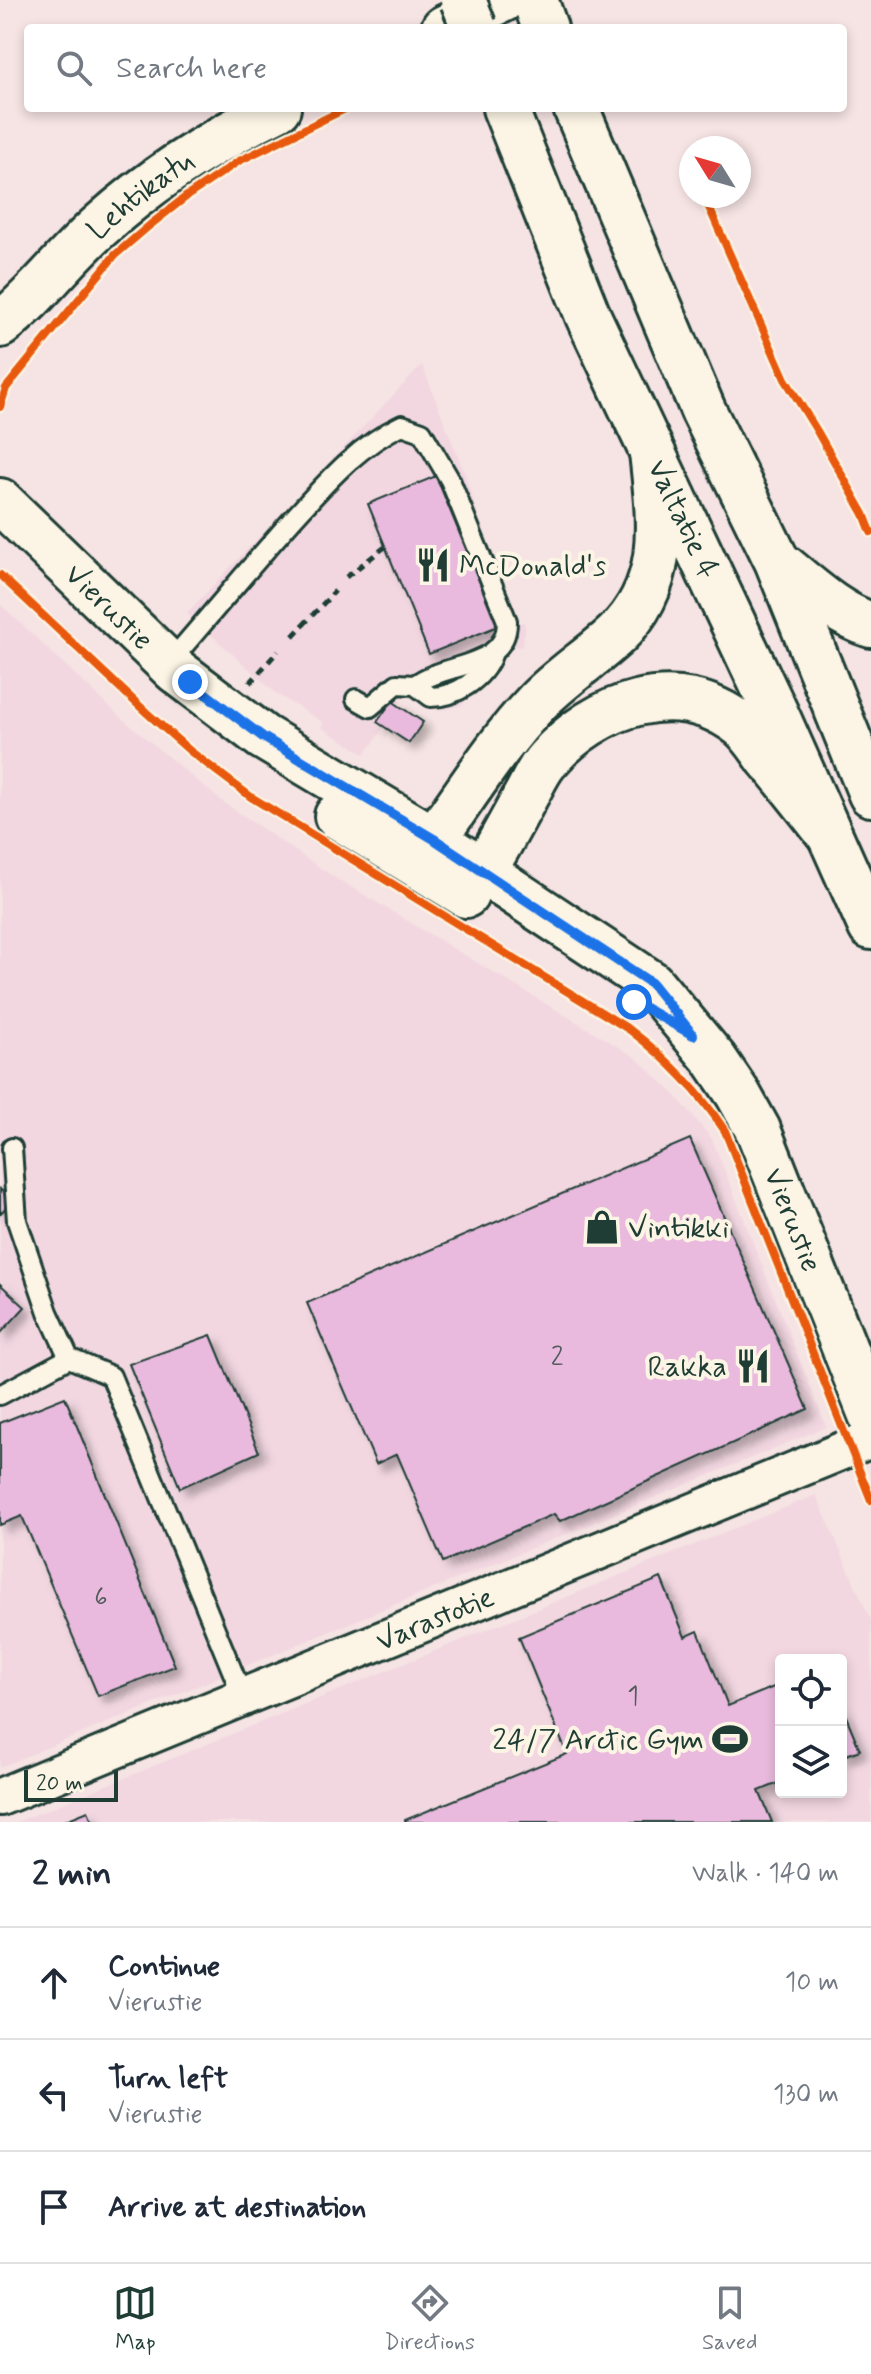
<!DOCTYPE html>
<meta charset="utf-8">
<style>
body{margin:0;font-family:Mynerve,sans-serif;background:#f2f2f3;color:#1f2937}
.controls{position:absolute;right:24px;bottom:24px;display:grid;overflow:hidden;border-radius:8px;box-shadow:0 4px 12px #0003}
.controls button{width:72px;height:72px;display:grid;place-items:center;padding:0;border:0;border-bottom:2px solid #e0e1e3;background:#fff;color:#1f2937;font:40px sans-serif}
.compass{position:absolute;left:679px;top:136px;width:72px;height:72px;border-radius:50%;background:#fff;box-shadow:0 4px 12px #0003;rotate:307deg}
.scale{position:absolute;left:24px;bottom:20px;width:94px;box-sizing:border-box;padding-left:8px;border:4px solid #1f3d34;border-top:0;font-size:22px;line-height:28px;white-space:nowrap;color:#1f3d34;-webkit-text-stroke:6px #fcf5e5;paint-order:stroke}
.stop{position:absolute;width:24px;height:24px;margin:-18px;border:6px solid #1a73e8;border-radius:50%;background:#fff}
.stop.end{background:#1a73e8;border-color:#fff;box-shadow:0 2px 8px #0008}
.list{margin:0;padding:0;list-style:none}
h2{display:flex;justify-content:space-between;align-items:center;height:104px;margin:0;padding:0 32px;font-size:34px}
h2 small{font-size:26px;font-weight:400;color:#747a83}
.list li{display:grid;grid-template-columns:52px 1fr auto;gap:24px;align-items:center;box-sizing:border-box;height:112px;padding:0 32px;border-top:2px solid #e0e1e3}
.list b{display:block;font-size:30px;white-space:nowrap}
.list p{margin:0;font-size:26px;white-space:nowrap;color:#747a83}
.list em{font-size:26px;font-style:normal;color:#747a83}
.icon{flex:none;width:44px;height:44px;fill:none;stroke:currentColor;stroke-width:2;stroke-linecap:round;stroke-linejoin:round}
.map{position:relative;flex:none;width:871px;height:1822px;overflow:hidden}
.search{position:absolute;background:#fff;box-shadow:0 4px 12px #0003;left:24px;right:24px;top:24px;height:88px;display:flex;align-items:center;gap:20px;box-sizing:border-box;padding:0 28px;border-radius:8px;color:#747a83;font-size:30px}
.sheet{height:440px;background:#fff}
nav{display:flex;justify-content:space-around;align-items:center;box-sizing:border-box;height:112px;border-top:2px solid #e0e1e3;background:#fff;font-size:22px;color:#747a83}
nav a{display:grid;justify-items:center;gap:4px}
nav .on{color:#1f3d34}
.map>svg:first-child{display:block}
.built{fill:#f2d7e1;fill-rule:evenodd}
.building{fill:#e9badd;stroke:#1f3d34;stroke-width:2;filter:url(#shadow)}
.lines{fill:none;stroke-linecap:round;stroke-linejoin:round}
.service-casing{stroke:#1f3d34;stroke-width:24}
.minor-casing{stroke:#1f3d34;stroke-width:42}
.tertiary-casing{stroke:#1f3d34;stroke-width:50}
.trunk-casing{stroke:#1f3d34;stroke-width:50}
.path{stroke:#1f3d34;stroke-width:5;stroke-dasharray:8 6;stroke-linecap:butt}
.service{stroke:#fcf5e5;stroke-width:18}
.minor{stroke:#fcf5e5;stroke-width:36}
.tertiary{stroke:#fcf5e5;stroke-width:44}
.trunk{stroke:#fcf5e5;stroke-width:44}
.trunk-bridge-casing{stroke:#1f3d34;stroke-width:50;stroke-linecap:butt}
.trunk-bridge{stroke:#fcf5e5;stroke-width:44}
.cycleway-casing{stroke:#fcf5e5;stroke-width:13}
.cycleway{stroke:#e8590c;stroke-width:8}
.route{stroke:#1a73e8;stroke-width:10}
.labels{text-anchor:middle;stroke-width:8;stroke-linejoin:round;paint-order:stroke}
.number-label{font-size:26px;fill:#525c5e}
.street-label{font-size:30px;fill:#1f3d34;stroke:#fcf5e5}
.poi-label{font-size:30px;fill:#1f3d34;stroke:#fcf5e5;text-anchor:start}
</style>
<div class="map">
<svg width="871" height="1822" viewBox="0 0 871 1822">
<defs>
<filter id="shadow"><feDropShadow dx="7" dy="7" stdDeviation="4" flood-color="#0004"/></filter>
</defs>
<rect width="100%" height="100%" fill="#f6e3e3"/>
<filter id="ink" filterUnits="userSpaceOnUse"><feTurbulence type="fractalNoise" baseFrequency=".0125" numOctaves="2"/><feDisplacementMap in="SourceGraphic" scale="16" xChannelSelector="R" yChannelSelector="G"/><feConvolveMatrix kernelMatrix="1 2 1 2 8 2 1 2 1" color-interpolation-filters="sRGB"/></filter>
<g filter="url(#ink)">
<g class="built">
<polygon points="422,365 466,477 486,541 518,623 524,622 525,630 522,647 513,645 492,673 462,705 446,709 425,704 406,696 397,697 402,701 399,705 392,701 378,722 384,727 365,754 321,727 324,723 277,694 187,613"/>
<polygon points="0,604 119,716 220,800 329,874 635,1057 675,1095 712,1139 826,1427 0,1767"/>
<path d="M816,1495L871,1621V1822H17ZM781,1660H841V1792H781Z"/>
</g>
<g class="building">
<polygon points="436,476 498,626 429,654 368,504"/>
<polygon points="392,701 423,722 409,743 377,722"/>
<polygon points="690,1139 808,1409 560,1521 554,1514 443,1562 397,1454 376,1464 307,1303"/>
<polygon points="0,1189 12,1201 0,1214"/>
<polygon points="0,1284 25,1307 0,1334"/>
<polygon points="211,1335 259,1452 180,1488 129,1364"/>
<polygon points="65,1397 175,1666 98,1696 22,1516 0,1525 0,1423"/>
<polygon points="661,1578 685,1637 698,1631 728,1706 781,1684 781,1782 759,1791 772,1822 406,1822 405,1820 567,1754 519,1637"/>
<polygon points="841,1704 860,1750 841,1757"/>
<polygon points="88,1811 93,1822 61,1822"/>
</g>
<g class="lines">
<g class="service-casing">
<g id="service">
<path d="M168,664C210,616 250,567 292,520C325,484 357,446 402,425L422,432L450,480L507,621C508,669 444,662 415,685"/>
<path d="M356,699L370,707L397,684L415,685L431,697C456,697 483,679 492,655"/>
<polyline points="12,1148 17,1221 48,1312 69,1358 111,1376 243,1697"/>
<polyline points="0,1395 69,1358"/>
</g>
</g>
<g class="minor-casing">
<g id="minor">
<path id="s1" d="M0,1797L871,1439"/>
</g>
</g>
<g class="tertiary-casing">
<g id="tertiary">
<polyline points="444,28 502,0"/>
<path id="s2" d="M0,325C37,296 65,257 100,226C154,177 213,140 278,108"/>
<path id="s3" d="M0,501L175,670L263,737L434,839L651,983L715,1060L738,1094L758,1130L871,1415"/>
<polyline points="337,816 466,895"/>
</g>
</g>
<g class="trunk-casing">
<g id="trunk">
<polyline points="535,0 545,28"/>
<path id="s4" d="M505,108L588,316L776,714L871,927"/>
<polyline points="576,108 703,410 777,561 871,794"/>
<path d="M652,452C659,519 670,583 616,635C590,659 561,677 537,702C498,743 467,793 434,839L440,879L484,871C498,846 512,822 525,797C532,785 538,770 547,760C596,704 677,675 741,725C752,734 760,747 768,758C789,783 809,809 829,834"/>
<path d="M779,563C808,586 836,614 871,625"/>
</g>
</g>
<g class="path">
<polyline points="346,577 385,547"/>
<polyline points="293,636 335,591"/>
<polyline points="250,683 278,651"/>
</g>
<use href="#service" class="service"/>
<use href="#minor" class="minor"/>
<use href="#tertiary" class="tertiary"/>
<use href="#trunk" class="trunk"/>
<g class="trunk-bridge-casing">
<polyline id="trunk-bridge" points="463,0 474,28"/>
</g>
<use href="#trunk-bridge" class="trunk-bridge"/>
<g class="cycleway-casing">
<g id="cycleway">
<polyline points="704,196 785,379 817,431 864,514 871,532"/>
<polyline points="0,407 6,388 115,255 150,225 187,196 239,161 347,108"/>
<path d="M0,575L147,713L190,751L251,797L630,1030C668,1059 699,1091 725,1131L871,1500"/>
</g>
</g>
<use href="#cycleway" class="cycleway"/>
</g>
</g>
<g class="lines" filter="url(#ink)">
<polyline class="route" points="190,682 263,737 434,839 651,983 693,1035 634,1002"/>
</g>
<defs>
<g id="restaurant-bare" transform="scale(2.76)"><path d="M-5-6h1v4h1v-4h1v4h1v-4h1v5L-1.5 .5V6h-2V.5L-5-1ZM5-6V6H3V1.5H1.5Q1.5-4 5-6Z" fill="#1f3d34" stroke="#fcf5e5" stroke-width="2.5" paint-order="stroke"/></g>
<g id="shop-bare" transform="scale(2.76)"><path d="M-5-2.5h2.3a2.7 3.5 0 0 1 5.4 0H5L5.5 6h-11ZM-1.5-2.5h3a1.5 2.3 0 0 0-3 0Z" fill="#1f3d34" stroke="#fcf5e5" stroke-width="2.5" paint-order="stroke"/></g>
<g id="stadium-bare" transform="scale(2.76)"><path d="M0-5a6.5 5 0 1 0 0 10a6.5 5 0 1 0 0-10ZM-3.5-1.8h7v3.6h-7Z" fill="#1f3d34" stroke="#fcf5e5" stroke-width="2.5" paint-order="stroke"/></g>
</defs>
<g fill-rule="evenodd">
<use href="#restaurant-bare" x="433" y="565"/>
<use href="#shop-bare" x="602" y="1227"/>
<use href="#restaurant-bare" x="753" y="1366"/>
<use href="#stadium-bare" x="730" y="1739"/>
</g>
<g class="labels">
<g class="number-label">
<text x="557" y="1365">2</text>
<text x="101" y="1605">6</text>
<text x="633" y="1704">1</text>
</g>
<g class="street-label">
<text dy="10" stroke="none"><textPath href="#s2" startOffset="192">Lehtikatu</textPath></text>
<text dy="10" stroke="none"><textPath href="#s4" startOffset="448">Valtatie 4</textPath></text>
<text dy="10" stroke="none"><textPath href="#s3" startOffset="152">Vierustie</textPath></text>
<text dy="10" stroke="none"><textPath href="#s3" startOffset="1092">Vierustie</textPath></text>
<text dy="10" stroke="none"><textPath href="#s1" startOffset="470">Varastotie</textPath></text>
</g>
<g class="poi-label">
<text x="459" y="575">McDonald's</text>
<text x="628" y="1237">Vintikki</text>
<text x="727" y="1376" text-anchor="end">Rakka</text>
<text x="704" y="1749" text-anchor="end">24/7 Arctic Gym</text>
</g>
</g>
</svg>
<div class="controls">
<button><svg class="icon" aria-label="locate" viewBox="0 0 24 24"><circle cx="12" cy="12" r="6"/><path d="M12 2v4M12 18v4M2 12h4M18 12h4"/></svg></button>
<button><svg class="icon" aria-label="layers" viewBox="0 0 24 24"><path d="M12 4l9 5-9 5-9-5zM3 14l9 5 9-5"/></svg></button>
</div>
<svg class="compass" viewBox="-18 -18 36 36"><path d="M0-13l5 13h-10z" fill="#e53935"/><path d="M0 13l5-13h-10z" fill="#747a83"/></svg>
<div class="scale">20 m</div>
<div class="stop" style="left:634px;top:1002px"></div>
<div class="stop end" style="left:190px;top:682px"></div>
<div class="search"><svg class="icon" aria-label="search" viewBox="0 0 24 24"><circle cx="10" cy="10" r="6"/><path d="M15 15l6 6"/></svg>Search here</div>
</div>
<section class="sheet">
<h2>2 min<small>Walk · 140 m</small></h2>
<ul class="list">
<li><svg class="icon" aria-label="ahead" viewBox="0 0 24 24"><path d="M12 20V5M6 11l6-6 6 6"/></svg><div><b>Continue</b><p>Vierustie</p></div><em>10 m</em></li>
<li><svg class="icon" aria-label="left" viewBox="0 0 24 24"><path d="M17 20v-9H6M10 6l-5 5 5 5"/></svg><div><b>Turn left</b><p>Vierustie</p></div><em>130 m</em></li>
<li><svg class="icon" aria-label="arrive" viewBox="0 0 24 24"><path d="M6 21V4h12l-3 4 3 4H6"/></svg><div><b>Arrive at destination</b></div></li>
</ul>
</section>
<nav>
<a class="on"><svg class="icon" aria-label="map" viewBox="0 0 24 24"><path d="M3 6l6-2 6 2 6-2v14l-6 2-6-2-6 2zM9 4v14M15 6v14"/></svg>Map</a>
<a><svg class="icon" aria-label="directions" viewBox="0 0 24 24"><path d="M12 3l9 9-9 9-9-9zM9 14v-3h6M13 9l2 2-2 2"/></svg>Directions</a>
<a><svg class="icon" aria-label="saved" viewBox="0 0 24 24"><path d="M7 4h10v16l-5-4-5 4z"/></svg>Saved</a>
</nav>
